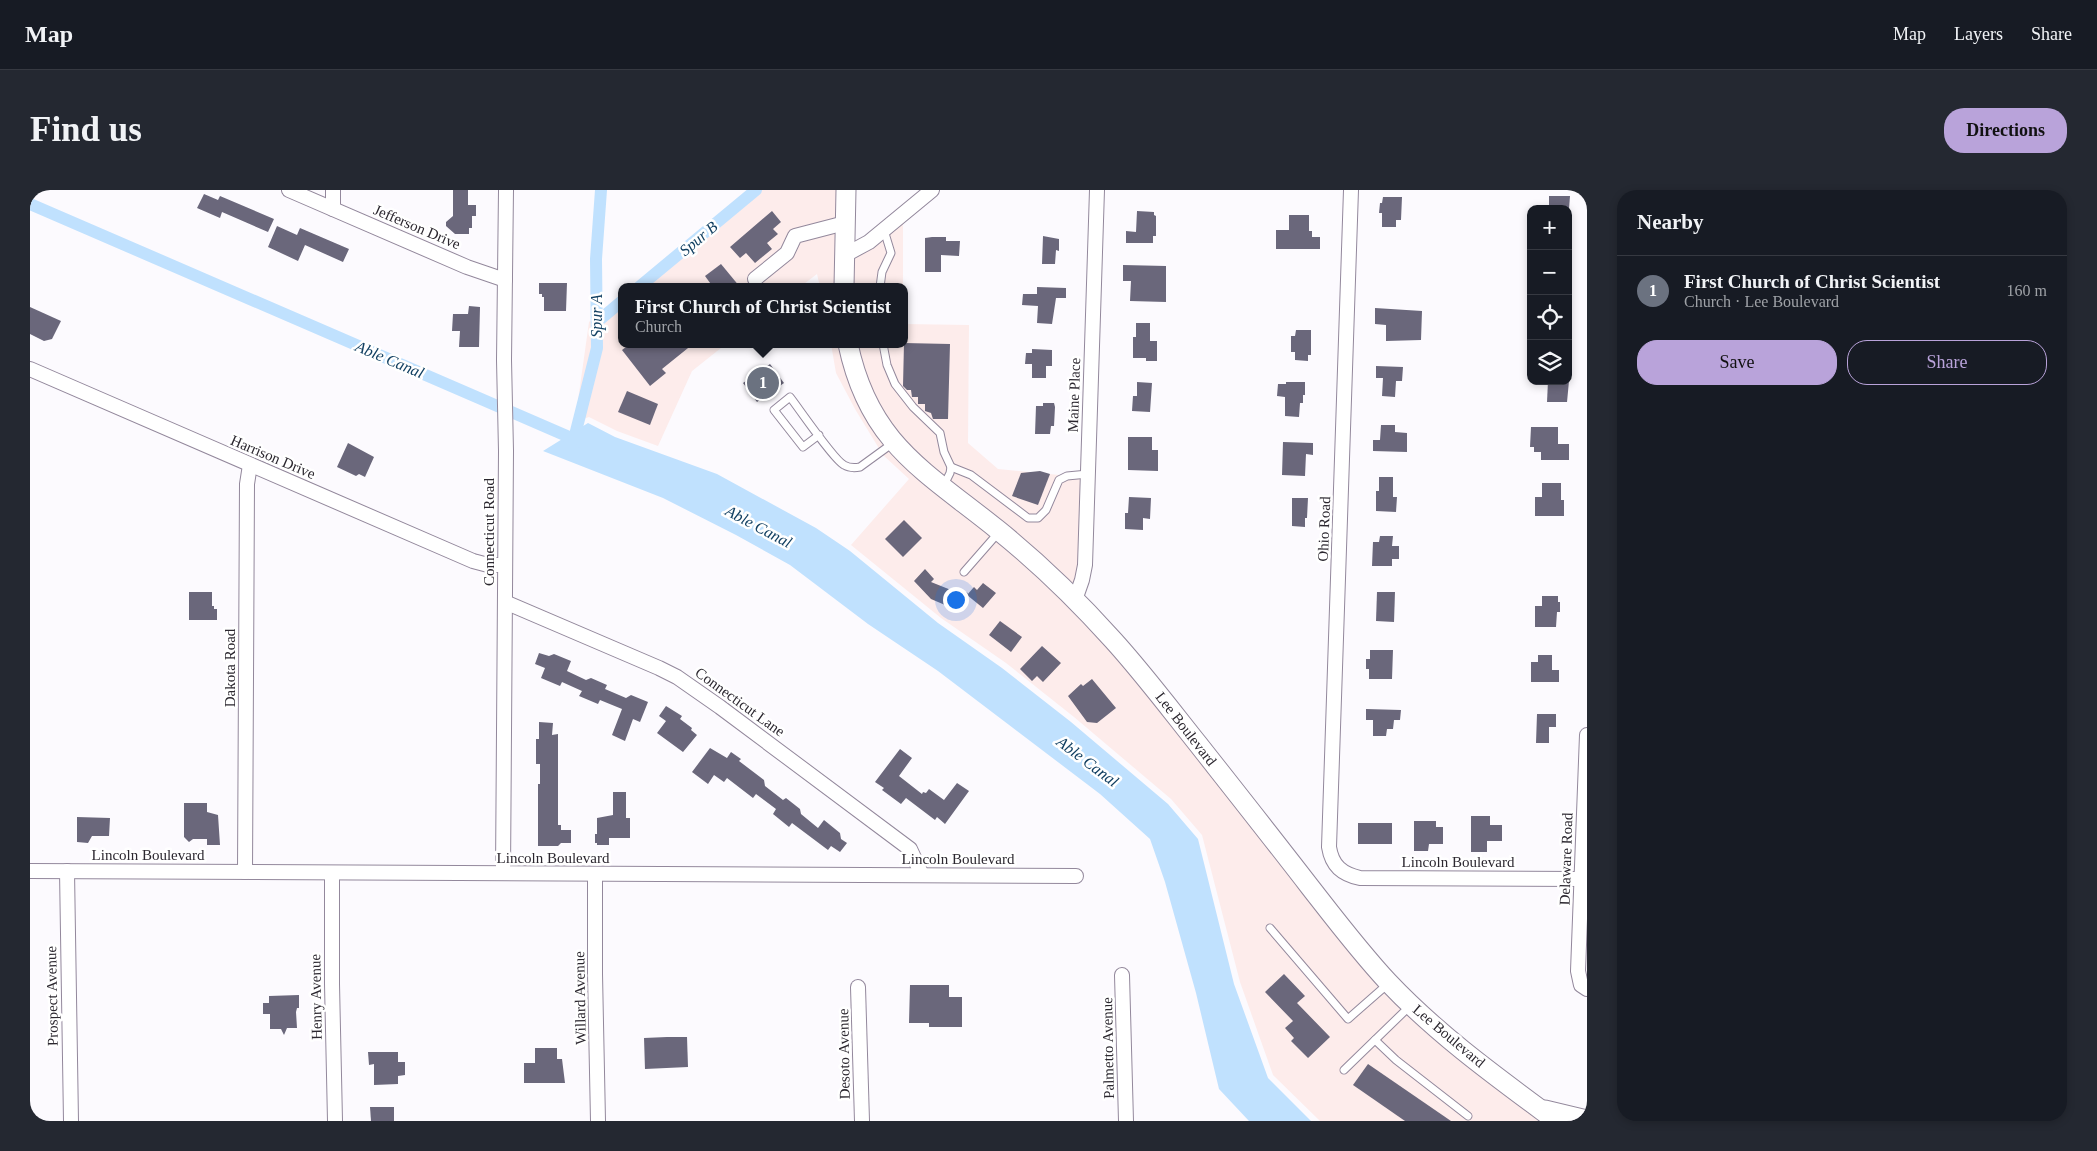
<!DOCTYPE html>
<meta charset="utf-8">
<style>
body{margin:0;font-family:"Times New Roman",serif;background:#242831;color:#f1f3f6}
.controls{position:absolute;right:15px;top:15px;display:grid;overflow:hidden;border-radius:10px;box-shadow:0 2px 8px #0003}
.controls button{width:45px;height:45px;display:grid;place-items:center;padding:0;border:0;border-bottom:1px solid #363941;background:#171b24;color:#f1f3f6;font:25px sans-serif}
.you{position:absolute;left:925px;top:409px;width:18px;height:18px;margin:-12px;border:4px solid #fff;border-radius:50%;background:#1a73e8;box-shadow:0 0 0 8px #1a73e833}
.badge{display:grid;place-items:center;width:32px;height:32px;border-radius:50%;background:#b9a3da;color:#fff;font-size:16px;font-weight:700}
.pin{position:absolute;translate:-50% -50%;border:2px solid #fff;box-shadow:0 1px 5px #0006}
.popup{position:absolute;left:588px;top:93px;width:290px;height:65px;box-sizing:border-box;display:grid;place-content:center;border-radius:10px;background:#171b24;filter:drop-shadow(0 1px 4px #0005);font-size:16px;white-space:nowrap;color:#9ea1a6}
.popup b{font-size:19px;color:#f1f3f6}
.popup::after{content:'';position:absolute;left:50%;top:100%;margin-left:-10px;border:10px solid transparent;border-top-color:#171b24}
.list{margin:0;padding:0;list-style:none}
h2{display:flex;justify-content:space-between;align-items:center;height:65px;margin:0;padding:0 20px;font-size:21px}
h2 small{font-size:16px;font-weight:400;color:#9ea1a6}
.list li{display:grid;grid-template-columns:32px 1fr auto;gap:15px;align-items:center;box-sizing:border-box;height:70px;padding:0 20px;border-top:1px solid #363941}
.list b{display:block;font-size:19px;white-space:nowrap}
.list p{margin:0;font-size:16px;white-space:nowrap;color:#9ea1a6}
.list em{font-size:16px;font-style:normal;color:#9ea1a6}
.actions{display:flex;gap:10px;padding:15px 20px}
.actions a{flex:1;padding:11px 0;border:1px solid #b9a3da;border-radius:20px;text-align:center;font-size:18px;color:#b9a3da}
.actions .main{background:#b9a3da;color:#111}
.icon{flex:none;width:28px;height:28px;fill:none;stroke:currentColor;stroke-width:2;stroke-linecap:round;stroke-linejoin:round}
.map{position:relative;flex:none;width:1557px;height:931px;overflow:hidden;border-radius:20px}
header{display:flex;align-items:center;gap:30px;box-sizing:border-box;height:70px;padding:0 25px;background:#171b24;border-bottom:1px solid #363941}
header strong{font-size:24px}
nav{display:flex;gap:28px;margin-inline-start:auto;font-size:18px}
.intro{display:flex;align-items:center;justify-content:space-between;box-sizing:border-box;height:120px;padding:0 30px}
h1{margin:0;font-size:35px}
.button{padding:12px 22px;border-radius:20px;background:#b9a3da;color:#111;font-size:18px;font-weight:700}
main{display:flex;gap:30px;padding:0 30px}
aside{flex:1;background:#171b24;border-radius:20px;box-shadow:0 2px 8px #0003}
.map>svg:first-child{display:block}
.commercial{fill:#fdeceb}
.water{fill:#c0e1fe}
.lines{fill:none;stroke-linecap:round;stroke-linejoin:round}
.canal{stroke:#c0e1fe;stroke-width:12}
.building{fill:#6a677b}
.lane-casing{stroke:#93889c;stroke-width:9}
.street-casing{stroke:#93889c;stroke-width:16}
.secondary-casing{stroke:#93889c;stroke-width:21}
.lane{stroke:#fff;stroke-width:7}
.street{stroke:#fff;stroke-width:14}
.secondary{stroke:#fff;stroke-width:19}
.labels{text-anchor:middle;stroke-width:5;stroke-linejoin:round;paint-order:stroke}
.street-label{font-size:15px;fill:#2b272f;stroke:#fff}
.water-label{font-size:16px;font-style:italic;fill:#124062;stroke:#fff}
</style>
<header>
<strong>Map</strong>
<nav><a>Map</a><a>Layers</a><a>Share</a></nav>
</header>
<div class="intro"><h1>Find us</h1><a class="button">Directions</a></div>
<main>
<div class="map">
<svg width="1557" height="931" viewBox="0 0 1557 931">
<rect width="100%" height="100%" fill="#fcfafe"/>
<g class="commercial">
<polygon points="725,0 809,0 808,97 790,97 787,84 770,97 602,97"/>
<polygon points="873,24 873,97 821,97 821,59"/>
<polygon points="592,105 592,154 696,154 662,181 628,256 587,241 559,227 545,232 559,132"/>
<polygon points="874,134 939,135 938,253 968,279 1050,287 1050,406 872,253 837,196 825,154 874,154"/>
<polygon points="801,154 811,154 826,203 1079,456 1291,724 1514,931 1290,931 1243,885 1210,792 1172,645 1141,609 1044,527 976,473 911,428 821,355 879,289 853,265 825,219 806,183"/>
</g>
<polygon class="water" points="558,233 585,247 687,284 786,338 820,361 908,433 972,478 1041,532 1138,614 1168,649 1204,794 1238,888 1281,931 1219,931 1189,899 1166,803 1135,692 1120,649 1070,604 987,541 908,481 838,434 760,375 706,345 633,308 513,261"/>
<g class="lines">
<g class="canal">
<polyline points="0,14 553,253"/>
<polyline points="609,97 726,0"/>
<polyline points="567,132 592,111"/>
<polyline points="544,249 567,158 566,69 571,0"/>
</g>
</g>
<g class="building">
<polygon points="423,0 438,0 438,15 446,15 446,26 442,26 442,38 439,38 439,44 425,44 416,36 416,32 423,26"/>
<polygon points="174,4 188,10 190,6 244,29 238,42 192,22 190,28 167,18"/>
<polygon points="1519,6 1540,6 1539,19 1519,19"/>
<polygon points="1353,7 1372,7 1371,30 1366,30 1366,37 1352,37 1352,23 1349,23 1350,13 1352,13"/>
<polygon points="742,21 751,32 743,39 748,44 737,53 742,59 725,73 716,63 710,68 700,57"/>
<polygon points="1107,21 1124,22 1124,25 1126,26 1126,46 1123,46 1123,53 1096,53 1096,41 1106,42"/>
<polygon points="1259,25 1279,25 1279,41 1282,41 1282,47 1290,47 1290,59 1246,59 1246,40 1259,40"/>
<polygon points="247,36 267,45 270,38 319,59 313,72 275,55 268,71 238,57"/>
<polygon points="1013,46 1029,49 1029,61 1026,60 1025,74 1012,74"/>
<polygon points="902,47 916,47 916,51 930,51 929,66 911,65 911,82 895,82 895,48"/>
<polygon points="691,74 710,97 683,97 675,86"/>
<polygon points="1093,75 1136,76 1136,112 1100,111 1101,91 1093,91"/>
<polygon points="509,93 537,93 536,121 514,121 514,107 512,107 512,104 509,104"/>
<polygon points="1007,97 1036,98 1036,108 1026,108 1022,134 1007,133 1008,116 992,115 993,104 1007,104"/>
<polygon points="439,116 450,117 449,157 429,157 430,141 422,141 423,124 438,124"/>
<polygon points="0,117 31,131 22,149 14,151 0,144"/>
<polygon points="1345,118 1392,121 1391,150 1356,151 1356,135 1345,134"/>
<polygon points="1106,133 1120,133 1120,151 1127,151 1127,171 1116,171 1116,168 1103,168 1103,147 1106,147"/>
<polygon points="1266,140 1281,140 1281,165 1278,165 1278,171 1265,170 1265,162 1261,162 1261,146 1265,146"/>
<polygon points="874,153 920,154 918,229 903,229 901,223 895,221 895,214 888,214 888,207 882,207 881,200 877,200 873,196"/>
<polygon points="600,154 663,154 632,179 636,183 620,196 592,160"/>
<polygon points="1002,159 1022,160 1022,176 1016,176 1016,188 1002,188 1002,174 995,174 996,163 1002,163"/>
<polygon points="740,174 754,193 727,212 713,193"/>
<polygon points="1346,176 1373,177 1372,191 1366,191 1365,207 1352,206 1353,188 1346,188"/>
<polygon points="1518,191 1539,191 1537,212 1517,212"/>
<polygon points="1107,192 1122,193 1120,222 1102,221 1103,206 1107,206"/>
<polygon points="1256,192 1275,192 1275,205 1273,205 1273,213 1270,213 1269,227 1255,226 1255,207 1247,206 1248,194 1256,194"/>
<polygon points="597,201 628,214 620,235 588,222"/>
<polygon points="1013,213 1024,213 1025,217 1024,236 1021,236 1020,244 1005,244 1006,216 1013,216"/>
<polygon points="1351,235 1365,235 1365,242 1377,243 1377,262 1343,261 1343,250 1350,250"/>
<polygon points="1501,237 1528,237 1528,254 1539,254 1539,270 1511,270 1511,262 1504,262 1504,257 1500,257"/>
<polygon points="1098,247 1122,247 1122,260 1128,260 1128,281 1098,280"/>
<polygon points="1253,252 1283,253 1283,265 1276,264 1275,286 1252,285"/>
<polygon points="318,253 344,267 335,287 329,284 326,286 307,277"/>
<polygon points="1010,281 1020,284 1008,315 982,306 991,283"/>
<polygon points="1349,287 1363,287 1363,307 1367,307 1366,322 1346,321 1346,301 1349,301"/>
<polygon points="1512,293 1531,293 1531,310 1534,310 1534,326 1505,326 1505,307 1512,307"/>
<polygon points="1099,307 1121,308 1120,329 1113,328 1113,340 1095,339 1095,323 1098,323"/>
<polygon points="1262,308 1278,308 1277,328 1275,328 1275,337 1262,336"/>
<polygon points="874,330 892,348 873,367 855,349"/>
<polygon points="1350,346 1363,346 1362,356 1369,356 1369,369 1362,369 1362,376 1342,376 1343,352 1349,352"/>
<polygon points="895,379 904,389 901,392 926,402 928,399 938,403 937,405 944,397 947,400 953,393 966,403 953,418 937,405 929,421 901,409 884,391"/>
<polygon points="159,402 182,402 182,416 184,416 184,419 187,419 187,430 159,430"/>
<polygon points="1347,402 1365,402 1364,432 1346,431"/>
<polygon points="1512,406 1528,406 1528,412 1530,412 1530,422 1527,422 1526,437 1505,437 1505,416 1512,416"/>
<polygon points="970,431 992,447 981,462 959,445"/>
<polygon points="1012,456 1031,473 1013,492 1007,486 1002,491 990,479"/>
<polygon points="1340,460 1363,460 1362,489 1339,489 1339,479 1336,479 1336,469 1340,469"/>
<polygon points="509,463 519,466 524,464 541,471 537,481 556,490 561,488 577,495 575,499 596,508 601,505 618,512 610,532 603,529 595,551 582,545 592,519 570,510 568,514 549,506 552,501 532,492 530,496 511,488 515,478 505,474"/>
<polygon points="1508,465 1522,465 1522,480 1529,480 1529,492 1501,492 1501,472 1508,472"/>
<polygon points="1062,489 1086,518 1067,533 1057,532 1038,506 1051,494 1053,496"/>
<polygon points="636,516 652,526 650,529 662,538 661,540 667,545 653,562 627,543 636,531 629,526"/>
<polygon points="1336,519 1371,520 1370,530 1364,530 1363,539 1357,539 1356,546 1343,546 1343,530 1336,530"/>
<polygon points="1507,524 1526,524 1526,537 1519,537 1519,553 1506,553"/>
<polygon points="509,532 523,533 522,545 528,544 528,635 531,635 531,640 541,640 541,653 531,653 528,656 508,656 508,594 510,594 510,574 506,574 506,549 509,549"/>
<polygon points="680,558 697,568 701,562 711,569 709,571 734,590 735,596 753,610 756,608 770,619 771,624 788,638 794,630 810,643 811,649 817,653 810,662 801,656 798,660 762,633 759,637 743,624 746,619 726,604 723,608 697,588 694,592 684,585 678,594 662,582"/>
<polygon points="870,559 882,568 869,586 892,604 893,602 896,603 899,599 914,610 927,593 939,601 915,634 907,627 905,630 876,608 871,614 852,600 854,598 845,592"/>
<polygon points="583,602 596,602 596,628 600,628 600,648 579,648 579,655 567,655 567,653 565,653 565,644 567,644 567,628 583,625"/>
<polygon points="154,613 177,613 177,622 188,625 190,655 177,655 177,649 163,649 159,652 154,647"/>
<polygon points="1441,626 1460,626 1460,635 1472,635 1472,651 1457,651 1457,662 1441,662"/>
<polygon points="47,627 80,628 79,646 62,646 58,653 47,652"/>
<polygon points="1384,631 1406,631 1406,637 1413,637 1413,654 1399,654 1398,661 1384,661"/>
<rect x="1328" y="633" width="34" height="21"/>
<polygon points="1254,784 1275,806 1267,813 1300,847 1278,868 1261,851 1264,848 1255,838 1263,831 1235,802"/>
<polygon points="880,795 919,795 919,807 932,807 932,837 899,837 899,833 879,833"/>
<polygon points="269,805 269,818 267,818 266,822 267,838 257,838 254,845 251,839 240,839 240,824 233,824 233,813 239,813 239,806"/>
<polygon points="637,847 657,847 658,877 615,879 614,848"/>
<polygon points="505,858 527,858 527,869 532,869 535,893 494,893 494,873 505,873"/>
<polygon points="338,862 368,862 368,872 375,872 375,885 368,886 368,894 344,895 344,874 339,875"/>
<polygon points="1338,874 1421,931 1375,931 1323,895"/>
<polygon points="340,917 364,917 364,931 341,931"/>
</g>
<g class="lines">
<g class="lane-casing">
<g id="lane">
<polyline points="850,97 852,82 861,63 854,40"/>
<polyline points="853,154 857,175 865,194 883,217 910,243 914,262 921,277 920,283 914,295"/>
<path d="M789,245L773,257L744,220L760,207C770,220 804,270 814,275C819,278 825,278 830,277L863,253"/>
<polyline points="921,277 941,285 998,328 1008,328 1016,320 1029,290 1037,286 1058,284"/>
<polyline points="934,382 969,342"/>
<polyline points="1240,738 1318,829 1359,793"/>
<polyline points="1345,850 1366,870 1438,926"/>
<polyline points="1314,880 1381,815"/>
</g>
</g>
<g class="street-casing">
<g id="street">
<polyline points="259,0 437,77 475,90"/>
<path d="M1321,0L1299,657C1302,676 1312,684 1330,688L1552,689"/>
<polyline points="303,19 303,0"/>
<polyline points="815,65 839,52 902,0"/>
<polyline points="725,89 757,63 765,46 815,33"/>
<polyline points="0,179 443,371 458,375 474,375"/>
<polyline points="1045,410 1052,390 1055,375 1067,0"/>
<polyline points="475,412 629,478 647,487 690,517 880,659 892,685"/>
<polyline points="1557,545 1548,781 1551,795 1557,799"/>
<polyline points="0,681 1046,686"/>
<polyline points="37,681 41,931"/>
<polyline points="215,682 217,294 220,275"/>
<polyline points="302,683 302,794 305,931"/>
<polyline points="473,683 476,261 474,170 476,0"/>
<polyline points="565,684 565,784 568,931"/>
<polyline points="1092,785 1096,931"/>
<polyline points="828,797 832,931"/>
</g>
</g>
<g class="secondary-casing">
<g id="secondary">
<polyline points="814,97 816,0"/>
<path d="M818,154C839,254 895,281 968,340C1009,373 1048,411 1083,450C1113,483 1140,519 1168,554C1205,601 1243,649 1280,697C1305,729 1330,762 1358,792C1408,845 1468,888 1526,931"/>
<polyline points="1515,920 1557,930"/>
</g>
</g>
<use href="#lane" class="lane"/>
<use href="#street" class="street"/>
<use href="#secondary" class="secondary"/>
</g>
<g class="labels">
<g class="street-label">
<text transform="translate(387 37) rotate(23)" y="5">Jefferson Drive</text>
<text transform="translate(1044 205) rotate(-88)" y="5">Maine Place</text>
<text transform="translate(243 267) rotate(23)" y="5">Harrison Drive</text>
<text transform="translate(1294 339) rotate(-88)" y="5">Ohio Road</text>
<text transform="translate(459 342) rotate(-90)" y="5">Connecticut Road</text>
<text transform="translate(200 478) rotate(-90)" y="5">Dakota Road</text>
<text transform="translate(710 512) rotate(36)" y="5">Connecticut Lane</text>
<text transform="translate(1156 539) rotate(52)" y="5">Lee Boulevard</text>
<text x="118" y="670">Lincoln Boulevard</text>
<text x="523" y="673">Lincoln Boulevard</text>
<text x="928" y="674">Lincoln Boulevard</text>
<text transform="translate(1536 669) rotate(-88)" y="5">Delaware Road</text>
<text x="1428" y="677">Lincoln Boulevard</text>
<text transform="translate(22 806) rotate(-91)" y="5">Prospect Avenue</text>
<text transform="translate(286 807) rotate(-91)" y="5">Henry Avenue</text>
<text transform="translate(550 808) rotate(-91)" y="5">Willard Avenue</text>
<text transform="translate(1419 846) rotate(40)" y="5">Lee Boulevard</text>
<text transform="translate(1078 858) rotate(-91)" y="5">Palmetto Avenue</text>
<text transform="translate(814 864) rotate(-91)" y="5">Desoto Avenue</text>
</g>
<g class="water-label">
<text transform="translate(668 48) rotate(-40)" y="6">Spur B</text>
<text transform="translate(566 126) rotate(-90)" y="6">Spur A</text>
<text transform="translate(360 169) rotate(23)" y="6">Able Canal</text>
<text transform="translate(729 336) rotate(28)" y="6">Able Canal</text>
<text transform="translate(1058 571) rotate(37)" y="6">Able Canal</text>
</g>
</g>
</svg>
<div class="controls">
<button>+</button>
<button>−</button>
<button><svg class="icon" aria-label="locate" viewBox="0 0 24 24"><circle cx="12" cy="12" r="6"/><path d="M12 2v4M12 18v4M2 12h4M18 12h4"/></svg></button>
<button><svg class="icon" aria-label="layers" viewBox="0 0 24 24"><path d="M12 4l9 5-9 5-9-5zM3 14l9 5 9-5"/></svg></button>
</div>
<div class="you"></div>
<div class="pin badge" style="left:733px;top:193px;background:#6b7280">1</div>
<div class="popup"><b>First Church of Christ Scientist</b>Church</div>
</div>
<aside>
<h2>Nearby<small></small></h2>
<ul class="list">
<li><span class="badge" style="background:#6b7280">1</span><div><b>First Church of Christ Scientist</b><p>Church · Lee Boulevard</p></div><em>160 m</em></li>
</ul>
<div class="actions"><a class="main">Save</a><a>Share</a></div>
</aside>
</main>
